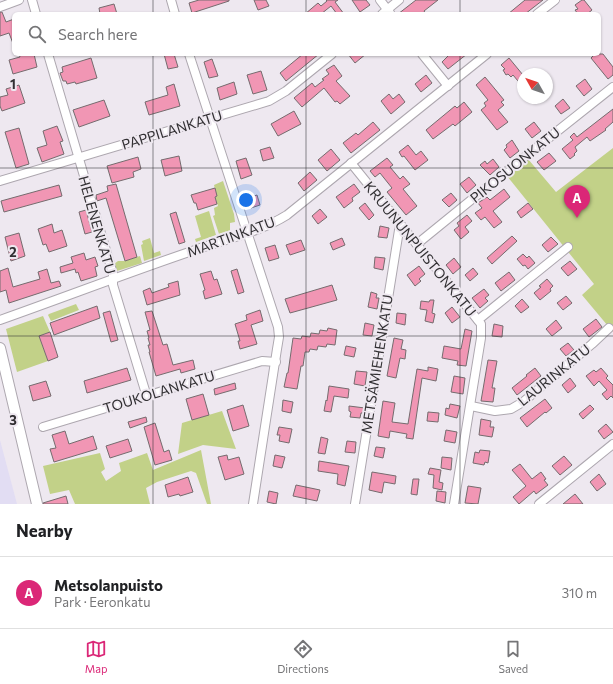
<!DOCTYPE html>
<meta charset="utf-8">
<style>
body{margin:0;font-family:Commissioner,sans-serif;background:#f2f2f2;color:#202124}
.compass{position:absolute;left:517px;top:68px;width:36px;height:36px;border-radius:50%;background:#fff;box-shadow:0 1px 3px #0004;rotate:310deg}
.you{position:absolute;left:246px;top:200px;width:14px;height:14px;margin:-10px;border:3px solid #fff;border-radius:50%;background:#1a73e8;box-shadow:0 0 0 6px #1a73e833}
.badge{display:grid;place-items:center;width:26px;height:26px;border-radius:50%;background:#db2777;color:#fff;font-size:13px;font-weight:700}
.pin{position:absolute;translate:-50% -33px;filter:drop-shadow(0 1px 2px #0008)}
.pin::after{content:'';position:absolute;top:21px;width:14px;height:12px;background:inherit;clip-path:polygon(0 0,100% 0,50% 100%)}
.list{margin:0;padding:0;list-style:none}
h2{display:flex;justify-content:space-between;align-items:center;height:52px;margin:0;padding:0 16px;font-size:17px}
h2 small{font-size:13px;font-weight:400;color:#757577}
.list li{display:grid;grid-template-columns:26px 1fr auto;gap:12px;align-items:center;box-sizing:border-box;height:72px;padding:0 16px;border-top:1px solid #e0e0e0}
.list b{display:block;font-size:15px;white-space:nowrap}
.list p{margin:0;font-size:13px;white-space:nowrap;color:#757577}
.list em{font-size:13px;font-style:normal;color:#757577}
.icon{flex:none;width:22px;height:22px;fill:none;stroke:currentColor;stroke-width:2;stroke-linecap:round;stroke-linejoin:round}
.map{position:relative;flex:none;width:613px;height:504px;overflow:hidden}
.search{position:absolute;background:#fff;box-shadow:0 1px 3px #0004;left:12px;right:12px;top:12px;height:44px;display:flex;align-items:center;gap:10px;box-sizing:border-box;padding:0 14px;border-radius:6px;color:#757577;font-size:15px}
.sheet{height:124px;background:#fff}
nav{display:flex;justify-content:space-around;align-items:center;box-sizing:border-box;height:56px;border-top:1px solid #e0e0e0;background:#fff;font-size:11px;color:#757577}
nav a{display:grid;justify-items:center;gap:2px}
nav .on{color:#db2777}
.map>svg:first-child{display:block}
.education{fill:#e2ddf3}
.green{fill:#c2d188}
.building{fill:#f196b4;stroke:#756b6e}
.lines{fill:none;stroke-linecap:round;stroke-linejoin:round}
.minor-casing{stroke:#ada7af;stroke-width:10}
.major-casing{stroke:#ada7af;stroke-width:12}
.minor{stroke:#fff;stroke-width:8}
.major{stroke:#fff;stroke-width:10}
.grid{fill:none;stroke:#323033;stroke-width:1;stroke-opacity:0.55}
.labels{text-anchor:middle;stroke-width:4;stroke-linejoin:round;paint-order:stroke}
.street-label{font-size:14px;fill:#323033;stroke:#eee8f0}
.grid-label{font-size:13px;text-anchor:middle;font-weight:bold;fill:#323033;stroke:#eee8f0;stroke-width:4;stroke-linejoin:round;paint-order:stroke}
</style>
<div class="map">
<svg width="613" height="504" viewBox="0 0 613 504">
<rect width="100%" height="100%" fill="#eee8f0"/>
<polygon class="education" points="0,440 4,455 17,504 0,504"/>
<g class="green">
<polygon points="613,148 613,332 582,295 594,284 507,176 528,159 556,192"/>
<polygon points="223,181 234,214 235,222 230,223 230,231 219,234 213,216 215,215 214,208 218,206 215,197 217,196 214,185"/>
<polygon points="209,211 216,235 196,242 195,239 201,237 195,216"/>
<polygon points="150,238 154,253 160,251 161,255 144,261 141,245 143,244 142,241"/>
<polygon points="140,256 142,263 117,271 114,264 118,261 125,261"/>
<polygon points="76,304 79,310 51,321 48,315 49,314"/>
<polygon points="43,316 50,332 39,336 48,361 17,372 6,329"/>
<polygon points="222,411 236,449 203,445 178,454 182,423"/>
<polygon points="201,450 211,504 207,504 196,473 191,471 157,482 146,488 150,504 75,504 69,490 50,494 43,466 100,453 105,469 101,472 106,481 121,471 119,463 147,453 153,470"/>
</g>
<g class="building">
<polygon points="199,0 229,0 229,1 192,13 189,3"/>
<polygon points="254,0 266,0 269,6 258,10"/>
<polygon points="326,0 338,0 335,2 344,14 337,14 331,6 321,14 305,14 318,3 321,6 327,1"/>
<polygon points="352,0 366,0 370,5 360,12"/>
<polygon points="416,0 438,0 424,11 426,14 398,14"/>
<polygon points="525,0 543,0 525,14 508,14"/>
<polygon points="582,0 584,0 592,10 587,14 578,14 575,10 578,9 575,5"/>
<polygon points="114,4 117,14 100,14 99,8"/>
<polygon points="0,12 2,12 6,22 14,19 14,46 9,33 0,36"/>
<polygon points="19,54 34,54 37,67 13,74 9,60 20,57"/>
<polygon points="164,54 174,54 178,67 168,69"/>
<polygon points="303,54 319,54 286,81 280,73"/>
<polygon points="348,54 366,54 355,63"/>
<polygon points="446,54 467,54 448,69 442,62 448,56"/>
<polygon points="595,54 603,54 613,67 613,75 608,79 591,58"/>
<polygon points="91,58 97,78 76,84 75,82 67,84 66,81 63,81 60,73 63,72 62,67"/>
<polygon points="509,58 523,75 523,87 513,75 511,77 508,74 506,75 503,70 505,69 501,65"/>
<polygon points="212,59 218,76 209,78 204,62"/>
<polygon points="334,65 342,76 336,81 350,96 340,104 337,101 335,102 324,88 302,107 294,98 312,83 315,87 324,80 322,79 329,74 326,70"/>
<polygon points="261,71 267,90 253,94 247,75"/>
<polygon points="426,75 432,83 421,92 415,84"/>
<polygon points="485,77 504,100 501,102 504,105 498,110 508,122 497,130 481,110 486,106 484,103 488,100 476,85"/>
<polygon points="585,79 592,89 584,96 576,86"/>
<polygon points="234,82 237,94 220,100 217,88"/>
<polygon points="174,84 180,106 149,115 145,102 168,95 166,87"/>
<polygon points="19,85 25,103 2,111 0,106 0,97 8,95 6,89"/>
<polygon points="389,94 393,99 399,94 405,102 391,114 381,101"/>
<polygon points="563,99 570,108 561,114 555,106"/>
<polygon points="104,100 110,116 79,127 73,110"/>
<polygon points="464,102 472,112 455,126 453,124 433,139 426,130 455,106 457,108"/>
<polygon points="613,109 613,122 605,129 606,130 590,141 587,137 575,147 577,151 574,154 575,155 570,159 562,149 573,140 570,137 574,133 577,137"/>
<polygon points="294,111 301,124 278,136 271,124"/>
<polygon points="373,122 380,130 351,153 343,143 356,133 358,135"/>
<polygon points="534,122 541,131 532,138 525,129"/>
<polygon points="57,126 63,141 60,142 64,154 42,162 37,148 47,145 43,131"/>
<polygon points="19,128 29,164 16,168 5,132"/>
<polygon points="512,140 519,151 510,158 504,150 507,147 506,145"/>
<polygon points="408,145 416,155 421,151 428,160 415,170 404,156 402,157 399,152"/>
<polygon points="270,147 274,158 263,161 260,150"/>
<polygon points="331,149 340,160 327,171 318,160"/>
<polygon points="549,153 556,161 544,170 537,162"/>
<polygon points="179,156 182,171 165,176 161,160"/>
<polygon points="138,157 141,169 133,172 134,177 112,183 107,166"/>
<polygon points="246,158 252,175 241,179 236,161"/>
<polygon points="387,158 393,165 390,167 400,179 403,176 410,184 403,189 417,206 406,215 387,192 392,188 380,173 375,177 370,171"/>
<polygon points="493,159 499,167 490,175 480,165 485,161 487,164"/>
<polygon points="310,172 317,180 304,191 298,183"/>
<polygon points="469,177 476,185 467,193 460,184"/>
<polygon points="116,184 137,257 125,261 106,198 97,201 96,195 108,191 107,186"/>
<polygon points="354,184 360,192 352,198 353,201 344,208 336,197"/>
<polygon points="59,185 62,196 4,212 1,201"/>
<polygon points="215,188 217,196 215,197 217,204 198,210 196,203 194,203 191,195"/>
<polygon points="504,189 510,197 493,211 502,222 494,228 485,217 481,220 475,213 482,208 478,203 487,197 490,200"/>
<polygon points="451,193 457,200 449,207 442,200"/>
<polygon points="257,195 260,205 251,208 248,198"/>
<polygon points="365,203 374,215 369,220 359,208"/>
<polygon points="528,203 533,209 521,218 517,212"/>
<polygon points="320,209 327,217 318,224 312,216"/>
<polygon points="86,210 92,232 85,234 79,212"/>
<polygon points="176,212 185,242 179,244 170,214"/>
<polygon points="467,215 472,221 465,227 469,232 461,239 454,230 459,226 457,223"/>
<polygon points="52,224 54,233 62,230 67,246 49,252 46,244 43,245 38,229"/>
<polygon points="380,226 389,228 387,238 378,237"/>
<polygon points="19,233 25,256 11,261 5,237"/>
<polygon points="512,236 517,241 492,264 487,258"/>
<polygon points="551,237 558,244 548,252 542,245"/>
<polygon points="342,238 345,245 333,250 330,243"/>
<polygon points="301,240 305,250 290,255 286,245"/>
<polygon points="275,245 279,258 269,261 265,248"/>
<polygon points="84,253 86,260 95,257 98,266 95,267 97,276 81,281 78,272 76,273 75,269 61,273 60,267 73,263 71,257"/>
<polygon points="523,254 527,258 529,256 535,263 528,269 525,265 523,266 517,259"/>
<polygon points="375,257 385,258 383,270 374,268"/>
<polygon points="454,258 461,267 453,274 446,265"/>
<polygon points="570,261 577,269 568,276 561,268"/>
<polygon points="419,266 425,274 419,279 421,281 415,286 407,275"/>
<polygon points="8,268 13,287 40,279 38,272 47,269 51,283 59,281 61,286 9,303 6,290 0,292 0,271"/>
<polygon points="473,268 478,274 470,281 465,275"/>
<polygon points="237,269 244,292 238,294 231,271"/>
<polygon points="211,271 214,280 217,279 222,294 205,299 203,291 205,290 200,274"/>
<polygon points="509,272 515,280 501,291 495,283"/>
<polygon points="547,279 553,286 550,289 551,291 540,300 534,293 541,287 539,286"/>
<polygon points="178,281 180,295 147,305 143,291 150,288 152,293 169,287 168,284"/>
<polygon points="332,285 337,300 290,313 285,299"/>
<polygon points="484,289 489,295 485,298 488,301 480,308 472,298"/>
<polygon points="371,292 377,294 376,298 379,298 377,309 368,307"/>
<polygon points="566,296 572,303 563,310 557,303"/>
<polygon points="522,299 529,307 521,313 515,306"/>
<polygon points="430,300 434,300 432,313 435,314 433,323 425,321 427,310 420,309 421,301 429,302"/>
<polygon points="97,306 100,318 54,335 50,323"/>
<polygon points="452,307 460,317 452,323 445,313"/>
<polygon points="260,310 263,321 251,325 257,344 240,349 238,341 240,341 235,324 247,320 246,315"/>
<polygon points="110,311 118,340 111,342 103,313"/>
<polygon points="152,311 163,345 167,344 173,365 193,360 195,369 181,373 180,369 156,376 149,352 150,352 148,345 150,345 148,338 149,338 147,331 150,330 145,312"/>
<polygon points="397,313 406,314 405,325 396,323"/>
<polygon points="596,319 602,327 589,337 583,329"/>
<polygon points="556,320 562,328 552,336 546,329"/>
<polygon points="365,323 374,325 372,336 363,335"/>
<polygon points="494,324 503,326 502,337 492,336"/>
<polygon points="328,328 337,330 335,345 327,344 326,347 318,346 317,350 310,349 309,352 305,352 303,366 301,366 297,389 284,387 287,373 288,373 293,338 301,339 302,336 310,337 311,333 319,334 320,330 327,331"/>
<polygon points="465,329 472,331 466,366 457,365 458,361 442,358 444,346 461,349"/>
<polygon points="50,332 58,357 48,361 39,336"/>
<polygon points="394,338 403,340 401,349 406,350 405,359 400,358 396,378 387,376"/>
<polygon points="568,343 574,350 566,356 560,349"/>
<polygon points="346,346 356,348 354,357 344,355"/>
<polygon points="488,360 497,361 492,388 495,388 493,402 481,401"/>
<polygon points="428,367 438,369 436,381 422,378 413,439 406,438 407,434 390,431 389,438 378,436 383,401 395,403 392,422 408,424 417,369 428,371"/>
<polygon points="127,368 131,380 87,393 84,381"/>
<polygon points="535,368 541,376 517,395 512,388 527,376 526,375"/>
<polygon points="601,368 608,376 606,378 613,385 613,398 611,396 607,400 602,394 607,390 599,381 594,386 586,376 594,370 596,372"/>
<polygon points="356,371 367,372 365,386 354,384"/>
<polygon points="454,376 465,378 463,394 451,392"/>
<polygon points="570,378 576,386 568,393 562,385"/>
<polygon points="46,381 51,396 33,401 29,386"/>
<polygon points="235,383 236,389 215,395 214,389"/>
<polygon points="329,386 349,389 348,398 334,396 331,412 324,411 326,400 327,401"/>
<polygon points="203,394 209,415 192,420 186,399"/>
<polygon points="545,399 552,408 546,413 545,412 527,427 520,418"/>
<polygon points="283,400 293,402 291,413 282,411"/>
<polygon points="450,404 460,406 457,418 445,415 446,408 449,409"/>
<polygon points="243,405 249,426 233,431 227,410"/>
<polygon points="590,405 594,409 583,419 579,414"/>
<polygon points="349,406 365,408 364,413 361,413 360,418 350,417 351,412 349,411"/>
<polygon points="428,412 439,413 438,422 427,421"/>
<polygon points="146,417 147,422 130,428 128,422"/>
<polygon points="481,419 491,421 490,427 494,427 492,437 479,435"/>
<polygon points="155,423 164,452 169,450 172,460 155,465 144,427"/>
<polygon points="606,424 613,432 604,439 598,431"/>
<polygon points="279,427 292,429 289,443 279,441 280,435 277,435"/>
<polygon points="446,430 457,432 455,443 444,441"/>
<polygon points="65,431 69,444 93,436 97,449 54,462 50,449 56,448 52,435"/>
<polygon points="321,437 328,439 325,454 318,453"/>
<polygon points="128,439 132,451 110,458 106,446"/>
<polygon points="347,441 356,442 355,453 345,452"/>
<polygon points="376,447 385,448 383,458 374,456"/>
<polygon points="480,450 490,451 488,463 485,462 484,465 473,463 475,452 479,453"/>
<polygon points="227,455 228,460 239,457 244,474 225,480 218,457"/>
<polygon points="275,455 285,457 282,468 273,466"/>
<polygon points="564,456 572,465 560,475 552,466"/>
<polygon points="442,457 452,458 451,470 441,468"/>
<polygon points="319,461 349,466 345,486 337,484 338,474 318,471"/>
<polygon points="520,464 532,479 541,472 546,479 544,480 548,485 536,494 534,491 519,504 513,497 526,486 512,470"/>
<polygon points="430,468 441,470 439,482 443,483 442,490 433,488 434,475 428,474"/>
<polygon points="372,472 396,476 395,484 384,482 382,493 369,490"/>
<polygon points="599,474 606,484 597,491 590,482"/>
<polygon points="188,477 193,492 180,496 179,494 168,497 165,485"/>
<polygon points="413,479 419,479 417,495 411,494"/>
<polygon points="296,485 320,490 317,501 293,496"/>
<polygon points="468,486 481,488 478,504 465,503"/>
<polygon points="269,491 278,493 276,504 267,502"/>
<polygon points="437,491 446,492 445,503 436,501"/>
<polygon points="575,494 583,504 563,504"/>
<polygon points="66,496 68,504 43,504 43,503"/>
</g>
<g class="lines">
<g class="minor-casing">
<g id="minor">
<polyline points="32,0 36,14"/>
<polyline points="171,0 175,14"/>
<polyline points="380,0 390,13"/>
<polyline points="0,7 19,0"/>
<polyline points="382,14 399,0"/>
<polyline points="537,14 555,0"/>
<polyline points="48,54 113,274 113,285 147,397"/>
<polyline points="189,54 278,327 279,337 277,349 253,504"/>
<polyline points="422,54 448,86"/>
<polyline points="351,163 481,324 481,338 454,504"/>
<polyline points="0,181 269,101 286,91 332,54"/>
<polyline points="417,244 519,161 526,156 613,87"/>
<path d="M0,320C65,297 130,272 195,250C226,239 260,232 287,215L487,54"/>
<polyline points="478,320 568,247"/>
<polyline points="471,406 495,411 511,409 523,402 592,344 609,328"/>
<polyline points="43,427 262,361 276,362"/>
<polyline points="355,504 400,224"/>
<polyline points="539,504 613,444"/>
</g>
</g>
<g class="major-casing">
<polyline id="major" points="0,348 37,504"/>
</g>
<use href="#minor" class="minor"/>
<use href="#major" class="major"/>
</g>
<path class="grid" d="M153,0V14M306,0V14M460,0V14M153,54V504M306,54V504M460,54V504M0,168H613M0,336H613"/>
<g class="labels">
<g class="street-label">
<text transform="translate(172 130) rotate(-17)" y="5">PAPPILANKATU</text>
<text transform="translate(515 165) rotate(-39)" y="5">PIKOSUONKATU</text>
<text transform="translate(97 225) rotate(74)" y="5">HELENENKATU</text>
<text transform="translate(231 237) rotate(-20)" y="5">MARTINKATU</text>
<text transform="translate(420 249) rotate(51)" y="5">KRUUNUNPUISTONKATU</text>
<text transform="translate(377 364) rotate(-81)" y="5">METSÄMIEHENKATU</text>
<text transform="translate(554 375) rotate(-39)" y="5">LAURINKATU</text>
<text transform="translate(159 392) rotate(-17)" y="5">TOUKOLANKATU</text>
</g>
</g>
<g class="grid-label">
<text x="13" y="89">1</text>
<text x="13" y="257">2</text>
<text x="13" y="425">3</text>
</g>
</svg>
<svg class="compass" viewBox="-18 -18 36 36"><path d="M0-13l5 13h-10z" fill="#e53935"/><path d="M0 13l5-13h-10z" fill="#757577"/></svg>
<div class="you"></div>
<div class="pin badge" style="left:577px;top:218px">A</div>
<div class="search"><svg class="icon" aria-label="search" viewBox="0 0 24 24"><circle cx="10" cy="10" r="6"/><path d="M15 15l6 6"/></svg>Search here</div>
</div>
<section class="sheet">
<h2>Nearby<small></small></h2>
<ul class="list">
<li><span class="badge">A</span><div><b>Metsolanpuisto</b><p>Park · Eeronkatu</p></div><em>310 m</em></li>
</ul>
</section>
<nav>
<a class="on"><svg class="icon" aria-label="map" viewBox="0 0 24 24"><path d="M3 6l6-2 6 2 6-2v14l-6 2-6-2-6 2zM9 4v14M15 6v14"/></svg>Map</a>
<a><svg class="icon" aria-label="directions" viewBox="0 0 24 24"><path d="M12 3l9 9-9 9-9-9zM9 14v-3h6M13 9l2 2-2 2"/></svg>Directions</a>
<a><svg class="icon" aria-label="saved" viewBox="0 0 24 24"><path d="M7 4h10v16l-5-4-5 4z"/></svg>Saved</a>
</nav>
